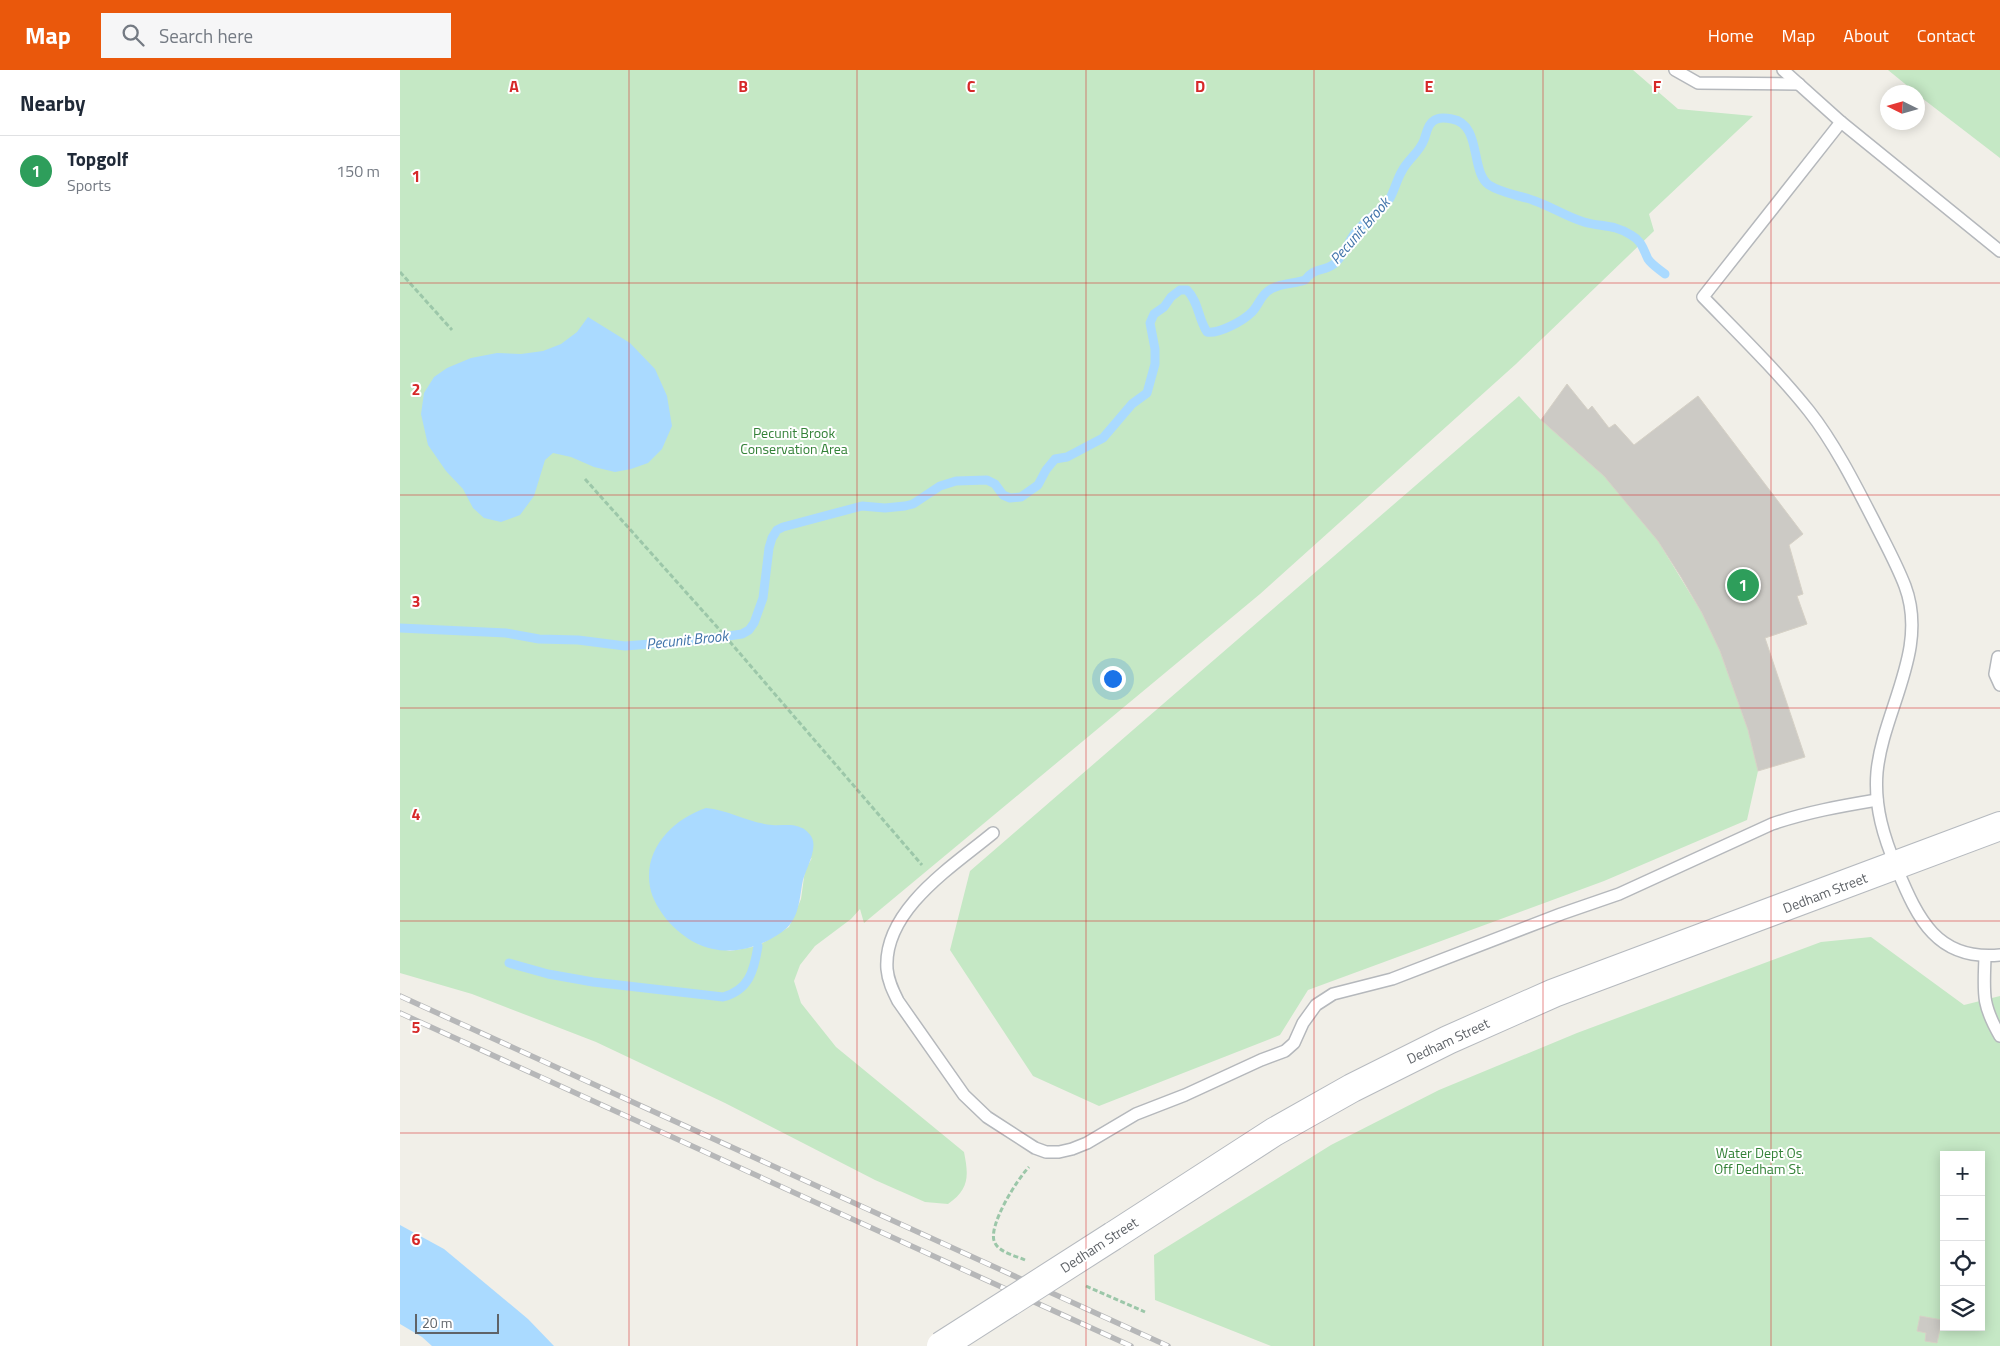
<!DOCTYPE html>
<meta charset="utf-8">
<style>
body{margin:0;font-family:"Titillium Web",sans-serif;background:#f6f6f7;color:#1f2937}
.controls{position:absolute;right:15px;bottom:15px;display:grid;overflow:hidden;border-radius:0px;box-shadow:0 2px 12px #0003}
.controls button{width:45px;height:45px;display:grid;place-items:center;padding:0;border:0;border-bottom:1px solid #e0e1e3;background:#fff;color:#1f2937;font:25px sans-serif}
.compass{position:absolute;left:1480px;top:15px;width:45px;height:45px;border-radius:50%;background:#fff;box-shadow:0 2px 12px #0003;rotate:275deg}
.scale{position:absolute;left:15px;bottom:12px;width:84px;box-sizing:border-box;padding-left:5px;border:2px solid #5f6368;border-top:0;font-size:14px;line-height:18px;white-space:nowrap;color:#5f6368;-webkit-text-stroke:4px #fff;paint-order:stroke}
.you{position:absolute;left:712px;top:608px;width:18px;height:18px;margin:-12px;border:4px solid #fff;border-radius:50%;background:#1a73e8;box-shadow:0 0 0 8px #1a73e833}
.badge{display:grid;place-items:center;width:32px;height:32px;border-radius:50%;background:#ea580c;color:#fff;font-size:16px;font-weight:700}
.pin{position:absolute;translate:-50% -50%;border:2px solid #fff;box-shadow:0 1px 5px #0006}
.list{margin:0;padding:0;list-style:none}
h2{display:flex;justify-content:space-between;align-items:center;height:65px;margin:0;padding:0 20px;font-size:21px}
h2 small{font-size:16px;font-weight:400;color:#747a83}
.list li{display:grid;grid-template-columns:32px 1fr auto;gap:15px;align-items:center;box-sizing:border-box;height:70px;padding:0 20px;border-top:1px solid #e0e1e3}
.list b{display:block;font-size:19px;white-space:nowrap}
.list p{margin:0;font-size:16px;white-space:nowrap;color:#747a83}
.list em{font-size:16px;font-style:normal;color:#747a83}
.icon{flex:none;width:28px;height:28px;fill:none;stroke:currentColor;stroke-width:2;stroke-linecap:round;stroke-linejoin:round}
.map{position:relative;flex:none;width:1600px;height:1276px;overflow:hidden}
header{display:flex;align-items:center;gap:30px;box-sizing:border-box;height:70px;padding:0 25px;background:#ea580c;color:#fff}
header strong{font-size:24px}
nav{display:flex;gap:28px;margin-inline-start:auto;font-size:18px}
.search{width:350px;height:45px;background:#f6f6f7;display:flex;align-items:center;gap:12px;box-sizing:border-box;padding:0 18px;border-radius:0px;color:#747a83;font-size:19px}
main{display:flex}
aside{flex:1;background:#fff}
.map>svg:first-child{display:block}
.green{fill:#c5e8c5;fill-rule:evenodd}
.water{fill:#aadaff}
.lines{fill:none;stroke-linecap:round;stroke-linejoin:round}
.stream{stroke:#aadaff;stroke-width:9}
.building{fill:#cccac5;stroke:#d6d1c6}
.service-casing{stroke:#b5b8bc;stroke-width:14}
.secondary-casing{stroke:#b6babf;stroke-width:30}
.path{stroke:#9cc7a9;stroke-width:3;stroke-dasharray:5 2.5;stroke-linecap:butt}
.service{stroke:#fff;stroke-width:11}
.secondary{stroke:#fff;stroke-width:28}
.rail-casing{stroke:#b6b7b8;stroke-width:5.5}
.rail{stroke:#fff;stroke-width:4;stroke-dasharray:11;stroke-linecap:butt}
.secondary-bridge-casing{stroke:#b6babf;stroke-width:30;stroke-linecap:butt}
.secondary-bridge{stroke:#fff;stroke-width:28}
.grid{fill:none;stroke:#d62828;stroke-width:1;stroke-opacity:0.55}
.labels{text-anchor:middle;stroke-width:4;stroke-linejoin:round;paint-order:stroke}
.park-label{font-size:14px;fill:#348238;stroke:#fff}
.street-label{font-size:14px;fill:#5f6368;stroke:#fff}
.water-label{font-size:15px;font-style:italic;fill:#4174aa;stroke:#fff}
.grid-label{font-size:16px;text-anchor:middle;font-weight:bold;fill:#d62828;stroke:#fff;stroke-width:4;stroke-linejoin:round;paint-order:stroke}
</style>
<header>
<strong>Map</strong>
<div class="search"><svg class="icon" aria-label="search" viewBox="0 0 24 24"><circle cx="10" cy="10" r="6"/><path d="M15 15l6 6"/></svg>Search here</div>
<nav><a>Home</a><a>Map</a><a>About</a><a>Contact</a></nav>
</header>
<main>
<aside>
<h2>Nearby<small></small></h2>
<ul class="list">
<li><span class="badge" style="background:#2e9e5b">1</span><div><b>Topgolf</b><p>Sports</p></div><em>150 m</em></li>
</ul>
</aside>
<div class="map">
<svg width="1600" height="1276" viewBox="0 0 1600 1276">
<rect width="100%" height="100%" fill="#f1efe8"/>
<g class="green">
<path d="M0,0H1233L1278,39L1353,46L1249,144L1254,161L1116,294L860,524L464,853L460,839L451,849L415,876L400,895L394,911L401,933L436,977L564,1082C569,1107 569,1119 548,1134L525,1132L475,1110L325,1033L196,972L72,924L0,903ZM412,788L405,800L401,829L389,857L358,876L330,881L298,874Z"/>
<polygon points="1488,0 1600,0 1600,88 1518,25 1518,22 1515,22"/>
<polygon points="1119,326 1141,350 1204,406 1232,438 1258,471 1302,543 1320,581 1348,660 1358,701 1347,750 1204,811 908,920 880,965 699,1036 633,1006 550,880 570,801"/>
<path d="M1471,867L1564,935L1600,926V1276H871L755,1230L754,1185L931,1075L1039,1020L1177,963L1421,872ZM1544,1085H1581V1257H1544Z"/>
</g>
<g class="water">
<polygon points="188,247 230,273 255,299 267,326 272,356 262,379 248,393 231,399 215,402 194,397 171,387 153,383 145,390 134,426 120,445 101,452 84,448 73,438 63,419 46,401 28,375 21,344 24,323 34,307 47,298 71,288 97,283 121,284 143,281 161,274 177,262"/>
<path d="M306,738C329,740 349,753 372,755C382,756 392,753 402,758C405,759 411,765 412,768C418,781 404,801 402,815C399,833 398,851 382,862C343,889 300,888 267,850C260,841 252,829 250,817C243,779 273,749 306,738Z"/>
<polygon points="0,1155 44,1179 128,1249 154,1276 32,1276 22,1267 0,1254"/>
</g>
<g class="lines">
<g class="stream">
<path d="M0,558L106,563L139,569L178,570L225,576L301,570L342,564L349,560L354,553L363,528L369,478L372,468L377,460L383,457L462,436L485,438L505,436L513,434L540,416L556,411L587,410L595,414L603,425L610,428L621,427L638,415L646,400L655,389L667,387L703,368L732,334L747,323L755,294V279L750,253L754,244L764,237L771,227L780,220H787C799,232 798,249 807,262C819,264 843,251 852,242C859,235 861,224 871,219C881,213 894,214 905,210C914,197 924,202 934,194C944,186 947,174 955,163C965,150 981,142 990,128C995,119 997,109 1002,101C1008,89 1019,83 1024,70C1027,62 1028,52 1037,49C1042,47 1047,48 1052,49C1082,54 1070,102 1089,115C1103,124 1120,125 1135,131C1152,137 1167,147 1184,152C1201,157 1214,154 1231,165C1242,171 1243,179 1248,189C1252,195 1259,199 1265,204"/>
<path d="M109,893L148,904L193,912L323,927C349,920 354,901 358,876"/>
</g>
</g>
<g class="building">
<polygon points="1167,314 1188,340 1192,336 1209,358 1215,354 1234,375 1298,326 1403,464 1389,475 1403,524 1397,526 1407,554 1365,568 1405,687 1358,701 1348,660 1320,581 1302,543 1281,507 1258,471 1204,406 1141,350"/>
<polygon points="1520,1246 1542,1250 1537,1273 1525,1271 1526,1263 1517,1261"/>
</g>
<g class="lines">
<g class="service-casing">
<g id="service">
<polyline points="1275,0 1298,13 1399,14"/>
<polyline points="1383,0 1441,52"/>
<path d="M1600,181L1441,52L1303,227C1339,264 1377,301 1409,341C1435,374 1457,418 1476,455C1486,475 1497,495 1505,516C1529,580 1483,640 1477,702C1474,737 1484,768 1497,799C1518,849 1537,891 1600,885"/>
<polyline points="1598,587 1595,604 1600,615"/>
<path d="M593,763C553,796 483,840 487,899C488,911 493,921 498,931L564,1025L587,1047L635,1078L646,1082H659L672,1079L687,1073L736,1044L785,1025L861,990L885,981L894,973L903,953L916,935L933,924L992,909L1161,844L1219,824L1372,754C1407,742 1441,736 1477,730"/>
<path d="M1585,886C1584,923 1581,933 1600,966"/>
</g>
</g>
<g class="secondary-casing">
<polyline id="secondary" points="713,1166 874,1062 952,1018 1048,970 1154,923 1600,756"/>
</g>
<g class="path">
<polyline points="0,202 52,260"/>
<polyline points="185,409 318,558 522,795"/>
<path d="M625,1190C616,1186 599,1182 595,1173C586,1158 618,1108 629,1097"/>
<polyline points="686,1216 745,1242"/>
</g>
<use href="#service" class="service"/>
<use href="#secondary" class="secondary"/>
<g class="rail-casing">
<g id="rail">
<polyline points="0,926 768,1276"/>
<polyline points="0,943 731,1276"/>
</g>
</g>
<use href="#rail" class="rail"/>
<g class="secondary-bridge-casing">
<polyline id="secondary-bridge" points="541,1276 713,1166"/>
</g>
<use href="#secondary-bridge" class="secondary-bridge"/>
</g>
<path class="grid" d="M229,0V1276M457,0V1276M686,0V1276M914,0V1276M1143,0V1276M1371,0V1276M0,213H1600M0,425H1600M0,638H1600M0,851H1600M0,1063H1600"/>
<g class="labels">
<g class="park-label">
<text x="394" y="368">Pecunit Brook<tspan x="394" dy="16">Conservation Area</tspan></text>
<text x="1359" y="1088">Water Dept Os<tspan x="1359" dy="16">Off Dedham St.</tspan></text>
</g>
<g class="street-label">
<text transform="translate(1425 823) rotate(-21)" y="5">Dedham Street</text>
<text transform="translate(1048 971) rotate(-25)" y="5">Dedham Street</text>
<text transform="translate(699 1175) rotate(-33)" y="5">Dedham Street</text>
</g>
<g class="water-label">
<text transform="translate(960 161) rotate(-49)" y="5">Pecunit Brook</text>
<text transform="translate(287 570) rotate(-6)" y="5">Pecunit Brook</text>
</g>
</g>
<g class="grid-label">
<text x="114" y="22">A</text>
<text x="343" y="22">B</text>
<text x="571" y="22">C</text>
<text x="800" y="22">D</text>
<text x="1029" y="22">E</text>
<text x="1257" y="22">F</text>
<text x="16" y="112">1</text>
<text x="16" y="325">2</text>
<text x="16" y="537">3</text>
<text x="16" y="750">4</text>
<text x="16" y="963">5</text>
<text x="16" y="1175">6</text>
</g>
</svg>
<div class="controls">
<button>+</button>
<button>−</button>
<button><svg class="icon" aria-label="locate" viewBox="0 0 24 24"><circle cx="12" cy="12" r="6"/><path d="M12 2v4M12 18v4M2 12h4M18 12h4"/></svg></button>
<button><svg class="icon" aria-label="layers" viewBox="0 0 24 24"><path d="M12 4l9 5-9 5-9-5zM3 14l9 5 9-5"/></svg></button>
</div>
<svg class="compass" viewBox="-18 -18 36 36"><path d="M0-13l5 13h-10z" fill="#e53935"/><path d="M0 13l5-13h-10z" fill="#747a83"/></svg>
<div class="scale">20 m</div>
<div class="you"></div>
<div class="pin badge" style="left:1343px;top:515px;background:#2e9e5b">1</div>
</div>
</main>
